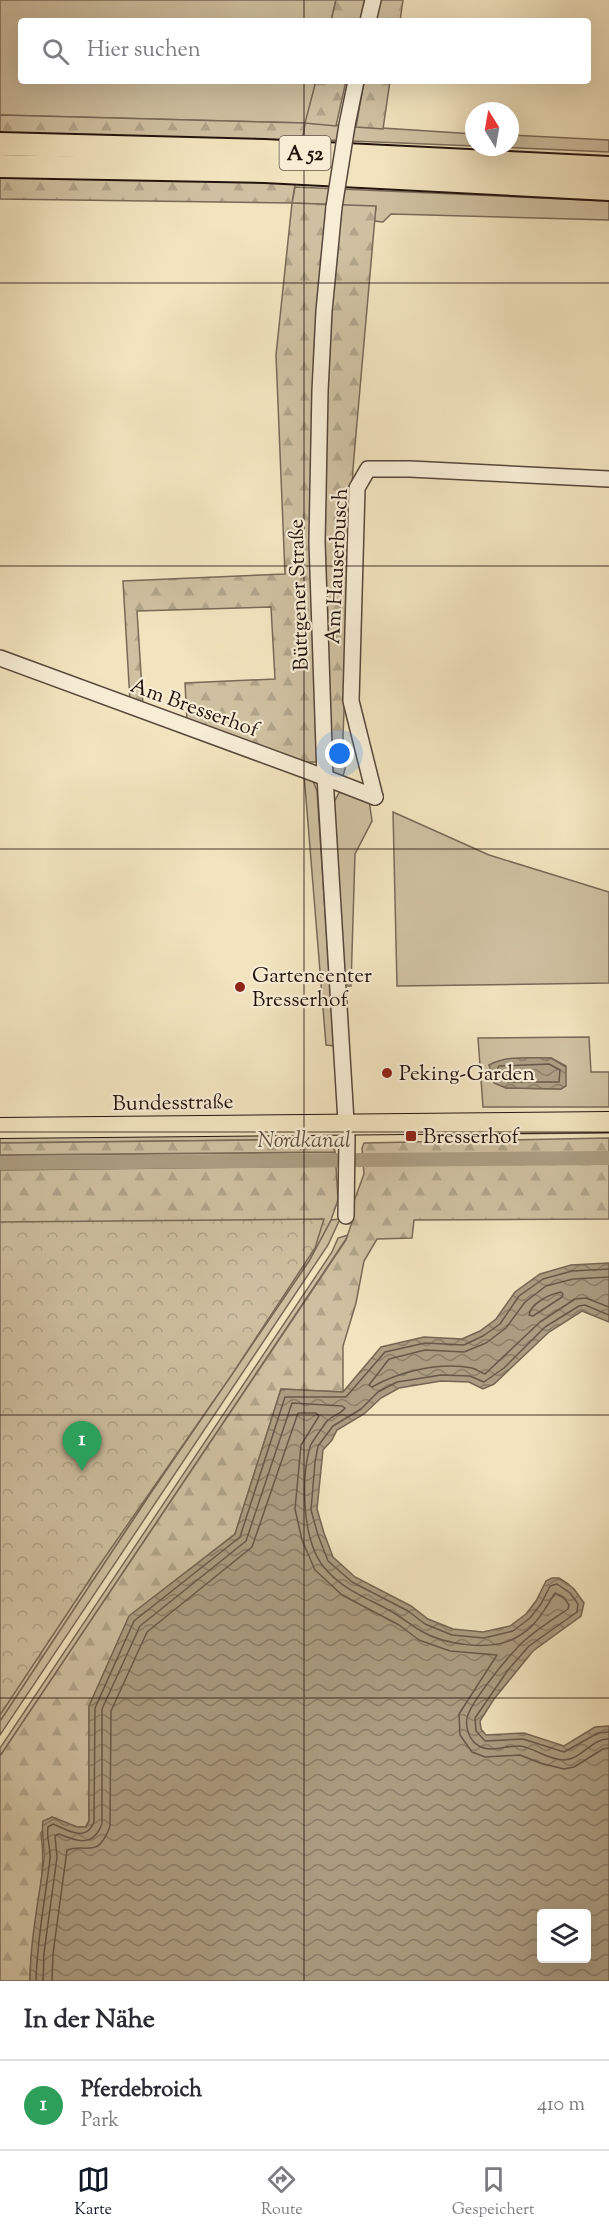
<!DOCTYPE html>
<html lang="de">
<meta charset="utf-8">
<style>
body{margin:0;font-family:"Sorts Mill Goudy",serif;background:#f2f2f3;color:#2b2b33}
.controls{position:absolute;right:18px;bottom:18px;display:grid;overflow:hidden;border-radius:6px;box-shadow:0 6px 24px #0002}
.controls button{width:54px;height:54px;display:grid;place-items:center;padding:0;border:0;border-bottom:2px solid #e1e1e2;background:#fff;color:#2b2b33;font:30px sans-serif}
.compass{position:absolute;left:465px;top:102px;width:54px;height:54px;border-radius:50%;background:#fff;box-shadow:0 6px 24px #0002;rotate:349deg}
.you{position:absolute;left:340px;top:754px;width:21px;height:21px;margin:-15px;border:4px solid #fff;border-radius:50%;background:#1a73e8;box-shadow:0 0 0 9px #1a73e833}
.badge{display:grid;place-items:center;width:39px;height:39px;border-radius:50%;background:#111827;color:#fff;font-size:20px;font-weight:700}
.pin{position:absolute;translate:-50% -50px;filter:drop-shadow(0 2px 3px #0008)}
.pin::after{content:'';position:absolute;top:32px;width:21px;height:18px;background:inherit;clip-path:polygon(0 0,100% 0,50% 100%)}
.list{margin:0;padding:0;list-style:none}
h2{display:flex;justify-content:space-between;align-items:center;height:78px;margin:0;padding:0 24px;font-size:26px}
h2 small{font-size:20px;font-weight:400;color:#7c7c81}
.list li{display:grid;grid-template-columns:39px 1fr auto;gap:18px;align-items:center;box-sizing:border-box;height:90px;padding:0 24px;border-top:2px solid #e1e1e2}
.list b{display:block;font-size:22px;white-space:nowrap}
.list p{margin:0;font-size:20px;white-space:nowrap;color:#7c7c81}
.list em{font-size:20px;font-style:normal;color:#7c7c81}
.icon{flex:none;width:33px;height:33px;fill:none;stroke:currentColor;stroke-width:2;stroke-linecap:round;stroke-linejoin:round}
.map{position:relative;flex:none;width:609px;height:1981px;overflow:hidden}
.search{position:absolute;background:#fff;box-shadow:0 6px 24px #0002;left:18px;right:18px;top:18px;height:66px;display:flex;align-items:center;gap:15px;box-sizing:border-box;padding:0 21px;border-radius:6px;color:#7c7c81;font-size:22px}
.sheet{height:168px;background:#fff}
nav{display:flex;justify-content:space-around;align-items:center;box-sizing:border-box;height:84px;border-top:2px solid #e1e1e2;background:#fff;font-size:16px;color:#7c7c81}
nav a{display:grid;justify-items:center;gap:3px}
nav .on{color:#111827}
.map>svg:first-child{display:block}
.grass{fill:#cfc0a1;stroke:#796a57;stroke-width:1.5;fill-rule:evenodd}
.forest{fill:url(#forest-firs);stroke:#796a57;stroke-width:1.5}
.park{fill:url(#park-crowns);stroke:#796a57;stroke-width:1.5}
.water{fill:url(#water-waves);stroke:#756653;stroke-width:1.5;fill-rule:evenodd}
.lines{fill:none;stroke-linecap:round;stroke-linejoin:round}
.shore{stroke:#685848;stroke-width:1.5}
.canal{stroke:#ac9d82;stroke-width:14}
.minor-casing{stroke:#57473a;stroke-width:18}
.major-casing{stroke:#23130d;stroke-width:22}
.highway-casing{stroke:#23130d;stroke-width:26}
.minor{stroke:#f7edd5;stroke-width:15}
.major{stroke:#f2e4bf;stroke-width:20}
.highway{stroke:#f2e4bf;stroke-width:22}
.minor-bridge-casing{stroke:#57473a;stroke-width:18;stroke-linecap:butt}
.minor-bridge{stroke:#f7edd5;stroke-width:15}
.grid{fill:none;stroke:#23130d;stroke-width:1.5;stroke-opacity:0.55}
.poi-dot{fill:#8f2418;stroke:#f7edd5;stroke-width:2}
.labels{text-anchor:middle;stroke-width:4.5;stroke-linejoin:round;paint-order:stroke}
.shield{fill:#f7edd5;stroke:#635449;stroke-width:1.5}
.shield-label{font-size:20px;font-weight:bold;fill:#23130d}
.street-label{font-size:21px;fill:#23130d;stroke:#f7edd5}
.poi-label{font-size:21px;fill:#23130d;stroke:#f7edd5;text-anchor:start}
.water-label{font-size:22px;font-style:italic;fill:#615142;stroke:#f7edd5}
</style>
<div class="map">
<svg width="609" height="1981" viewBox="0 0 609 1981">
<defs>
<pattern id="forest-firs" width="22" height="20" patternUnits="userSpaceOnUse" patternTransform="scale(1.5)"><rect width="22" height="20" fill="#cfc0a1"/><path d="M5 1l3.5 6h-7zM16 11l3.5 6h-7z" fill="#b1a489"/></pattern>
<pattern id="park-crowns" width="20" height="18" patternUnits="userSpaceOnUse" patternTransform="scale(1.5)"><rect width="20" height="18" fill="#cfc0a1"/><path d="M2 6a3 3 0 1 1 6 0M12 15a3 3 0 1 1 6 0" fill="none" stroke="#b1a489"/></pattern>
<pattern id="water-waves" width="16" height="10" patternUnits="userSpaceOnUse" patternTransform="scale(1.5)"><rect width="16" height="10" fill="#ac9d82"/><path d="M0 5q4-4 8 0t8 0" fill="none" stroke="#8c7f69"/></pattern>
</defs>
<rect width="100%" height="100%" fill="#f2e4bf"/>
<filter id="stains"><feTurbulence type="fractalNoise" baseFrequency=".00333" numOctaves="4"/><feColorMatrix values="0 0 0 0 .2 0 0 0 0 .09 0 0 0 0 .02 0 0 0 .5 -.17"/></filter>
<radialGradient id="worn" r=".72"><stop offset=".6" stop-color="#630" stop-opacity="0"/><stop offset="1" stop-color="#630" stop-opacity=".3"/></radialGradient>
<g class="grass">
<polygon points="0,0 336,0 331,21 21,21 21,81 316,81 306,123 474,134 474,146 303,139 305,123 0,115"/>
<polygon points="510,135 609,140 609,152 498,147 510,147"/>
<polygon points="295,187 609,201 609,220 391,214 383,222 374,221 376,207 292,203"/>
<polygon points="304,774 312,778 317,791 334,1046 326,1045"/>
<polygon points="343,790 369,800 372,821 355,854 351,986 348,986 341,972 334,802 339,793"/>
<polygon points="393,812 489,855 609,892 609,983 397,986"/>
<path d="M589,1037L591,1072H609V1107H483L478,1038ZM551,1058L566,1066L561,1089L506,1088L494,1082L507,1059Z"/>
<polygon points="609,1129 609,1133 461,1134 462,1130"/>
<polygon points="328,1131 332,1139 0,1143 0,1134"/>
<polygon points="335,1152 336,1166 0,1170 0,1155"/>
<polygon points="340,1219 328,1245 0,1735 0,1721 152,1491 309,1261 331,1220"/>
<polygon points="348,1235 346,1239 0,1756 0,1748 332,1252 338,1238"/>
</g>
<g class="forest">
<polygon points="336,0 365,0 360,21 331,21"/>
<polygon points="380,0 403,0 400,21 375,21"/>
<polygon points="316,81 346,81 336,126 305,123 292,203 376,206 353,468 343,737 345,769 343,776 334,774 318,762 299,762 187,722 185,683 275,679 271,607 137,611 143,705 130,701 123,581 285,574 276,355 292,203 0,199 0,115 305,123"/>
<polygon points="364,81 390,81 383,129 356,127"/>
<path d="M609,1138V1219L414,1220L412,1238L377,1239L364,1261L356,1303L343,1346V1392L281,1389L235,1534L129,1617L89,1707V1821L86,1827H77L52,1817L41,1833C48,1882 30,1932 30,1981H0V1756L346,1240L353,1219V1204L364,1174L362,1148L364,1143Z"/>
<polygon points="332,1139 335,1152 0,1155 0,1143"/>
<polygon points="336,1166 338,1200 331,1220 309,1261 152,1491 0,1721 0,1170"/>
</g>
<polygon class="park" points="324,1219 315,1248 233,1373 96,1570 0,1715 0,1222"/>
<g class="water">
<path d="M551,1058L566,1067V1086L561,1089L506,1088L494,1083L489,1065C507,1055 531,1058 551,1058Z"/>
<path d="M609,1263V1322L582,1311L549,1332L494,1384L483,1389L469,1382L441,1381L399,1388L381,1398L364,1414L337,1430L332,1440L323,1450L317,1509L324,1533L333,1557L355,1577L411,1606L428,1619L453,1629L483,1632L510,1626L526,1614L536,1601L546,1581L552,1578H559L567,1583L574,1589L584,1603L581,1616L533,1651L494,1699L480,1721L481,1729L486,1735L524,1733L564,1746L595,1727L609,1726V1981H30C30,1940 39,1900 44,1859C45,1846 41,1835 43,1821L52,1817L77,1827H86L89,1821V1706L129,1616L235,1534L281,1389L343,1392L381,1347L424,1337L462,1339L480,1331L496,1319L515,1292L540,1274L571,1265ZM542,1914H586V1958H542Z"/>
</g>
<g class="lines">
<g class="shore">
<polygon points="549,1064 560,1070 559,1082 508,1082 500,1078 497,1070 499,1066"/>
<path d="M609,1277L573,1279L546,1286L525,1302L506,1328L486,1343L464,1352L425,1350L389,1359L369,1385L372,1387C400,1371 440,1362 472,1368C476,1369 480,1372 485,1374L540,1322L575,1299L586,1298L609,1307"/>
<path d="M561,1292L563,1294L562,1297L533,1316L529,1315C531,1303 550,1294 561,1292Z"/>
<polyline points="609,1315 585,1305 579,1306 545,1327 504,1368 484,1382 470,1376 441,1375 397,1382 378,1392 361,1409 333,1426 318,1446 315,1462 311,1510 318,1535 328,1561 352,1582 408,1611 425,1624 452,1635 484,1638 513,1631 530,1618 541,1604 550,1586 557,1584 570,1593 578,1604 577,1612 529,1646 508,1670 475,1718 476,1731 485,1741 523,1739 564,1752 598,1733 609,1732"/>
<path d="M36,1981C37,1940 45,1900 50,1859C51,1848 46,1838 48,1827L53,1824C68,1830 86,1843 94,1822L95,1708L134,1621L240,1537L285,1397H346L385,1352L425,1343L464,1345L483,1336L500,1324L519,1296L543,1279L572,1271L609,1269"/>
<path d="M43,1981L44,1953L57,1857L55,1836L59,1834C78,1842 93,1847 102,1824V1709L140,1626L246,1541L292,1403L342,1406L345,1408C341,1414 333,1415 327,1421C325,1424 310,1444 310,1447C301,1478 302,1539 323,1566C339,1587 364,1597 387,1609C399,1615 409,1624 421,1631C445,1645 492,1652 517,1637C536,1627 544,1610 555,1593L564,1598L569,1605L568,1609C553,1619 537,1629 524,1641C510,1654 471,1701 467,1718C465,1729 470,1741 479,1746C491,1753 508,1745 520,1746C535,1748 548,1760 564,1760C581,1760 592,1738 609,1739"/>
<path d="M52,1981L53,1954L67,1850C87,1843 98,1860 110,1826L111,1711L147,1632L252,1547L298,1413H316L319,1416L301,1445L295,1509L302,1540L315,1570L342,1595L399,1625L419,1640L450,1651L497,1655L459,1714L460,1735L472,1752L485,1757L520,1755L540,1763L564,1769L574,1767L603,1749L609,1748"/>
</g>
<polyline class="canal" points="0,1163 609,1158"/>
<g class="minor-casing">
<g id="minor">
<polyline points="368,21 373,0"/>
<polyline points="347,125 356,81"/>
<polyline points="334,207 324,311 320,391 317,542 325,777 347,1138 346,1216"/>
<polyline points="0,658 313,773 375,797"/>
<polyline points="375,797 351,701 357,488 368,469 410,469 609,479"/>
</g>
</g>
<g class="major-casing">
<polyline id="major" points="0,1128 609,1122"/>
</g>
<g class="highway-casing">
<g id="highway">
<polyline points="0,144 264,151 609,168"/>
<polyline points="0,166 265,171 609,189"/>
</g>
</g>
<use href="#minor" class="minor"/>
<use href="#major" class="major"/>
<use href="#highway" class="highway"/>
<g class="minor-bridge-casing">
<polyline id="minor-bridge" points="334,207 347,125"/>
</g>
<use href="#minor-bridge" class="minor-bridge"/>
</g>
<path class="grid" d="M304,0V21M304,81V1981M0,283H609M0,566H609M0,849H609M0,1132H609M0,1415H609M0,1698H609"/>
<g class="poi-dot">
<circle cx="240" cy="987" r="6"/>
<circle cx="387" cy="1073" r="6"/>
<rect x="405" y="1130" width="12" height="12" rx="3"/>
</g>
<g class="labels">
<rect class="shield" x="279.5" y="136" width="51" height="34" rx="4.5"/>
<g class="shield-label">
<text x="305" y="160">A 52</text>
</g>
<g class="street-label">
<text transform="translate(336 566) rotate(-87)" y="7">Am Hauserbusch</text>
<text transform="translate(298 595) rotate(-92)" y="7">Büttgener Straße</text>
<text transform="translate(195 707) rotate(20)" y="7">Am Bresserhof</text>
<text transform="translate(173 1102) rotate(-1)" y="7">Bundesstraße</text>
</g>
<g class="poi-label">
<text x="252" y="982">Gartencenter<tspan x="252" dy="24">Bresserhof</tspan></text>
<text x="399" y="1080">Peking-Garden</text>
<text x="423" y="1143">Bresserhof</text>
</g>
<g class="water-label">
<text x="304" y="1147">Nordkanal</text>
</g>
</g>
<rect width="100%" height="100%" filter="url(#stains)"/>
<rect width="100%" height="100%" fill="url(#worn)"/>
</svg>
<div class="controls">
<button><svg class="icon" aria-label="layers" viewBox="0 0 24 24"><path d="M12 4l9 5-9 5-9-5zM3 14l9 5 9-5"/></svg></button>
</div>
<svg class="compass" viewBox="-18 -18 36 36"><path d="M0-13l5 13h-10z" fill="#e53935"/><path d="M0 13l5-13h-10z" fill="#7c7c81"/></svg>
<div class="you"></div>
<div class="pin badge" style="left:82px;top:1471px;background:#2e9e5b">1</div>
<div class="search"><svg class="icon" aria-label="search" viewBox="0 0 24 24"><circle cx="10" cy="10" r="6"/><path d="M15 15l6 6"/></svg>Hier suchen</div>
</div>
<section class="sheet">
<h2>In der Nähe<small></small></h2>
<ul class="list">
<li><span class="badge" style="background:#2e9e5b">1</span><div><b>Pferdebroich</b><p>Park</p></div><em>410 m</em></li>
</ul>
</section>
<nav>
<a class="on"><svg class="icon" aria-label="map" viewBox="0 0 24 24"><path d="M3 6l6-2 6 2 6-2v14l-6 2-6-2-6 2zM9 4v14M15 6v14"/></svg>Karte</a>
<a><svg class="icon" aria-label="directions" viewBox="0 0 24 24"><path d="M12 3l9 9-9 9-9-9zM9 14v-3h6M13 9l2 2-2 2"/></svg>Route</a>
<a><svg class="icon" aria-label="saved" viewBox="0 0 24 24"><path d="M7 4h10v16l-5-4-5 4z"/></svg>Gespeichert</a>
</nav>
